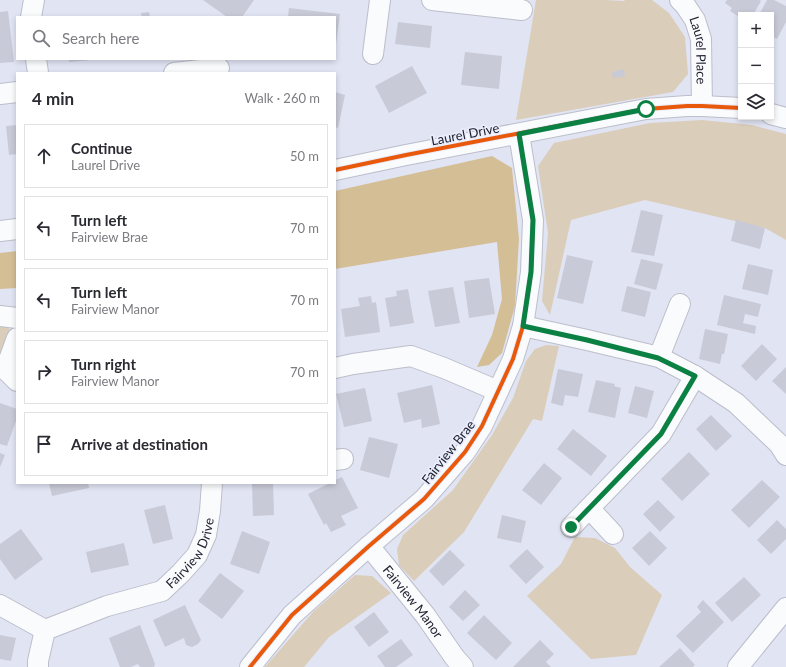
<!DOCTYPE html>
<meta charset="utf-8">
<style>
body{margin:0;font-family:Lato,sans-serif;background:#f2f2f3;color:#2b2b33}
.controls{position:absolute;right:12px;top:12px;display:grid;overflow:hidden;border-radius:0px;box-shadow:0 2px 6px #0003}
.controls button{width:36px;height:36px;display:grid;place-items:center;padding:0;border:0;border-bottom:1px solid #e1e1e2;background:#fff;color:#2b2b33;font:20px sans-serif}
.stop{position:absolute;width:12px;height:12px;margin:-9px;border:3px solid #0b8043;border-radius:50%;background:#fff}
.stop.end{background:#0b8043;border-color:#fff;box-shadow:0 1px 4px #0008}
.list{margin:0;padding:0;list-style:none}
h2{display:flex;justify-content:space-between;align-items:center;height:52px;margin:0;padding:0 16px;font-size:17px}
h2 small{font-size:13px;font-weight:400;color:#7c7c81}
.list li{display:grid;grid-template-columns:26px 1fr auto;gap:12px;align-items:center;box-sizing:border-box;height:64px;margin:0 8px 8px;padding:0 8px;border:1px solid #e1e1e2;border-radius:0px}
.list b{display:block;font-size:15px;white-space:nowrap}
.list p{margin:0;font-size:13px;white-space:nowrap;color:#7c7c81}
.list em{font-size:13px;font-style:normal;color:#7c7c81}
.icon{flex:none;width:22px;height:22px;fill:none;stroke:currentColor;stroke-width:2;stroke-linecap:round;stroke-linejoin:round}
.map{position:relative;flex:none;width:786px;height:667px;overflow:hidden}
.search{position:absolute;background:#fff;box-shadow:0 2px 6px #0003;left:16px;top:16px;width:320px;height:44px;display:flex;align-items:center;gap:10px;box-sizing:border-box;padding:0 14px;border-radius:0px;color:#7c7c81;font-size:15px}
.panel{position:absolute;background:#fff;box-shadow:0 2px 6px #0003;left:16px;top:72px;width:320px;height:412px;border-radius:0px}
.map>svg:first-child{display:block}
.green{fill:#dacdba}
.forest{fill:#d4be96}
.building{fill:#c8cad7}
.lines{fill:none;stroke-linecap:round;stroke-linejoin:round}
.minor-casing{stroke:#bcbecb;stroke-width:22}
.minor{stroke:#fafbfd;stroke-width:20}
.cycleway-casing{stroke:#eaedfb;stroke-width:6}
.cycleway{stroke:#e8590c;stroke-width:4}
.route{stroke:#0b8043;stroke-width:5}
.labels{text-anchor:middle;stroke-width:3.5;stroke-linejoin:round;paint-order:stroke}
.street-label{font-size:13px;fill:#212330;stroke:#eaedfb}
</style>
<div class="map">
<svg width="786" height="667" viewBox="0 0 786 667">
<rect width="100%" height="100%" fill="#e1e4f3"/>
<g class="green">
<polygon points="536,0 603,0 624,1 625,0 652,0 669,13 685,37 688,74 673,92 516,120"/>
<polygon points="702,120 752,125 786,134 786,240 765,228 645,200 571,220 550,315 542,301 548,233 538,166 554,143 650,123"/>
<polygon points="0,325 9,328 11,335 0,359"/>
<polygon points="546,345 559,346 542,421 533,419 464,532 414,581 399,565 397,549 403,535 453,490 492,435 513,398 526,361 535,349"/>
<polygon points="575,537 595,538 615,548 630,567 662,595 636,655 591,659 527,596 561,564"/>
<polygon points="355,575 372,576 391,593 329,637 304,667 265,667 313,612"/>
</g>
<g class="forest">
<polygon points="492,156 512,168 519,239 515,306 502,353 489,365 477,367 492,335 502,299 497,242 335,269 335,191"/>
<polygon points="17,251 17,288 0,289 0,253"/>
</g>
<g class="building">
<polygon points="203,0 254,0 242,17 227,17"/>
<polygon points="727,0 759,0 761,1 753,15 741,15 741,18 730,11 732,8 725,3"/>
<polygon points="767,0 774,0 786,6 786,22 777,39 771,36 771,15 759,15"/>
<polygon points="289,8 340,14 336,44 335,44 335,17 288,17"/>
<polygon points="8,11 14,62 0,63 0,12"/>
<polygon points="149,12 150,17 142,17 141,13"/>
<polygon points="398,22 432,26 430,48 395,44"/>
<polygon points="465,52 502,56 499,89 461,85"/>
<polygon points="69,59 91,59 91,60 69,62"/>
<polygon points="412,66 427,93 389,113 375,86"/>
<polygon points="624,69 625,76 613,78 612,72"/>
<polygon points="335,92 345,95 338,128 335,127"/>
<polygon points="17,125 17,154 9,155 6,126"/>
<polygon points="641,210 663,215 654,256 631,252"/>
<polygon points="736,220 765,228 760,249 731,241"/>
<polygon points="567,255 593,261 583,304 557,298"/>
<polygon points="641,259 663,264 656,290 634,284"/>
<polygon points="748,264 773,270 768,295 742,289"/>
<polygon points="489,278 495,314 469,318 464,281"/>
<polygon points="627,286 651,292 645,317 621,311"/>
<polygon points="453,287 460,323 435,327 428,291"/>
<polygon points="408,289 414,323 390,327 385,298 397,296 396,291"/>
<polygon points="724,295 761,304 758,317 745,314 743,323 756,326 755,334 717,325"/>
<polygon points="371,296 372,303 376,302 380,332 345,337 341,309 360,306 358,298"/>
<polygon points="705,329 728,334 724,354 722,354 720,364 699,359"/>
<polygon points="762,344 777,359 756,381 741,366"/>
<polygon points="786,367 786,394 772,381"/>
<polygon points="558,369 583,374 578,397 565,395 563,406 551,403"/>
<polygon points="596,380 615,384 614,386 621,388 615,418 588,412"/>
<polygon points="432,385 440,424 422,428 421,419 404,423 397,393"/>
<polygon points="635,386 654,391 647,418 628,413"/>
<polygon points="365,388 372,421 344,427 336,394"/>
<polygon points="0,403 17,409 17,418 7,446 0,444"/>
<polygon points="711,415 732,436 716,451 696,429"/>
<polygon points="573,429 607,456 591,476 557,449"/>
<polygon points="369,437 398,444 389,478 360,470"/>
<polygon points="689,452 710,474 682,501 661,479"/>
<polygon points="0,453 5,455 0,467"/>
<polygon points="544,463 562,478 541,505 522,490"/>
<polygon points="342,477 358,508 341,516 346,525 331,532 326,523 324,525 308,494 330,483 335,483 335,480"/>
<polygon points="762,480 780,497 749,528 731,510"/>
<polygon points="49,483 88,483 89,488 52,496"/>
<polygon points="252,483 273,483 274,515 253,516"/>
<polygon points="658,500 675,517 660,532 643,514"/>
<polygon points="165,505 173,539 153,544 144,510"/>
<polygon points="502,515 526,521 521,543 497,538"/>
<polygon points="777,520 786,529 786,539 771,554 757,540"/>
<polygon points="21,529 43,559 15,580 0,559 0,544"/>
<polygon points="242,531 270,542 259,574 230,564"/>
<polygon points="650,531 667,548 649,566 632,548"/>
<polygon points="124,543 129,565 91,573 86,552"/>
<polygon points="527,549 544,567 526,584 509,566"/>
<polygon points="450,550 465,565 443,586 429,571"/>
<polygon points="220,573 244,591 222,619 198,601"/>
<polygon points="744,577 761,595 732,622 715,603"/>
<polygon points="465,590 480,605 463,621 449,607"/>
<polygon points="703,600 724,622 693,653 676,636 701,612 697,607"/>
<polygon points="185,605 201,640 198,644 192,647 186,645 184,638 165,647 153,620"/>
<polygon points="374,612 389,632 369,647 354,627"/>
<polygon points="484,615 512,643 496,660 467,633"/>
<polygon points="140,625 155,664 154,667 140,667 138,664 131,667 120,667 109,638"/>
<polygon points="0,635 16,638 11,661 0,659"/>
<polygon points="401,639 413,655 396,667 385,667 377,656"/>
<polygon points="540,640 554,654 546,662 551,667 513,667"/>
<polygon points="680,648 695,665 693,667 659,667"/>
</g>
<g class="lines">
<g class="minor-casing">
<g id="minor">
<polyline points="432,0 522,10"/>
<path id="s1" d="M680,0L685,5L695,20L701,39L702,106"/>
<polyline points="31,17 34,0"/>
<polyline points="373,54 380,0"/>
<polyline points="36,59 38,73"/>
<polyline points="174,73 219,68"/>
<polyline points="0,94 17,92"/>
<polyline points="771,114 786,118"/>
<polyline points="335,170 406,155 646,109 687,106 702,106 741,108"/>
<polyline points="0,231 17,229"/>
<polyline points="0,316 17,318"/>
<polyline points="523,326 587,340 659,357 695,376 736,403 779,444 786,455"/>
<polyline points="659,357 680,304"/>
<polyline points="335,368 353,364 411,356 444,368 498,391"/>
<polyline points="5,369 10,357 17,338"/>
<polyline points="5,369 17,381"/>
<polyline points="335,460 343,459"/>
<polyline points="590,509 613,534"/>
<polyline points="571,527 661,434 695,376"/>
<path id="s2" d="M369,546L425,615L455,658L463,667"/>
<polyline points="0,605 45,630"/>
<path id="s3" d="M38,667V661L45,630L107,606L162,591L181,573L197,555L206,535L210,511L212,483"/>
<polyline points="250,667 292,615 369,546 424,499 465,452 482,426 513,359 523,326 531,272 533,220 519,134"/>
<polyline points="738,667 786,608"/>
</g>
</g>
<use href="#minor" class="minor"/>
<g class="cycleway-casing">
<g id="cycleway">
<polyline points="335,170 406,155 646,109 687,106 702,106 741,108"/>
<polyline points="250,667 292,615 369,546 424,499 465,452 482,426 513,359 523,326 531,272 533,220 519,134"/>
</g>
</g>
<use href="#cycleway" class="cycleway"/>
</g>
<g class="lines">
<polyline class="route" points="571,527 661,434 695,376 658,358 587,340 523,326 531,272 533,220 519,134 646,109"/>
</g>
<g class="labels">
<g class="street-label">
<text dy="5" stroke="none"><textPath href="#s1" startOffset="56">Laurel Place</textPath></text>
<text transform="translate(465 134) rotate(-11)" y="5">Laurel Drive</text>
<text transform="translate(448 452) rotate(-52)" y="5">Fairview Brae</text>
<text dy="5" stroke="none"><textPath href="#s3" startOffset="210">Fairview Drive</textPath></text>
<text dy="5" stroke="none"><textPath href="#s2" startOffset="71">Fairview Manor</textPath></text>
</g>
</g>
</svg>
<div class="controls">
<button>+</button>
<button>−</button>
<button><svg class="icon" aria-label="layers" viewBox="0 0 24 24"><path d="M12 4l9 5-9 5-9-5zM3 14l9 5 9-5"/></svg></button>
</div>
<div class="stop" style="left:646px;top:109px"></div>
<div class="stop end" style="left:571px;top:527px"></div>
<div class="search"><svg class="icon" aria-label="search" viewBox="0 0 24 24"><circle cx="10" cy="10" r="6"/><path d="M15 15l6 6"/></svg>Search here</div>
<section class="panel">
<h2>4 min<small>Walk · 260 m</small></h2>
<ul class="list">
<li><svg class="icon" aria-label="ahead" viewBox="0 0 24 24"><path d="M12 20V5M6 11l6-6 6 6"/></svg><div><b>Continue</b><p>Laurel Drive</p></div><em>50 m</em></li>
<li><svg class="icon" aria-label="left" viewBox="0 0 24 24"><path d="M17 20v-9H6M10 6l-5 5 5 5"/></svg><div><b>Turn left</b><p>Fairview Brae</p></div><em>70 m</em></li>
<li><svg class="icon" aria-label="left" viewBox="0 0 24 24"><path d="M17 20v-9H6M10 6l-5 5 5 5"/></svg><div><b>Turn left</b><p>Fairview Manor</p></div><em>70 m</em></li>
<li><svg class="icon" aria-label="right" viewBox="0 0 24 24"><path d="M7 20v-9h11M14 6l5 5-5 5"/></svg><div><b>Turn right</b><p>Fairview Manor</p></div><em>70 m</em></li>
<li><svg class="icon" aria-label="arrive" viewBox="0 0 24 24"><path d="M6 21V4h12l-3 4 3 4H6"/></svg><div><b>Arrive at destination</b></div></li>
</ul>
</section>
</div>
